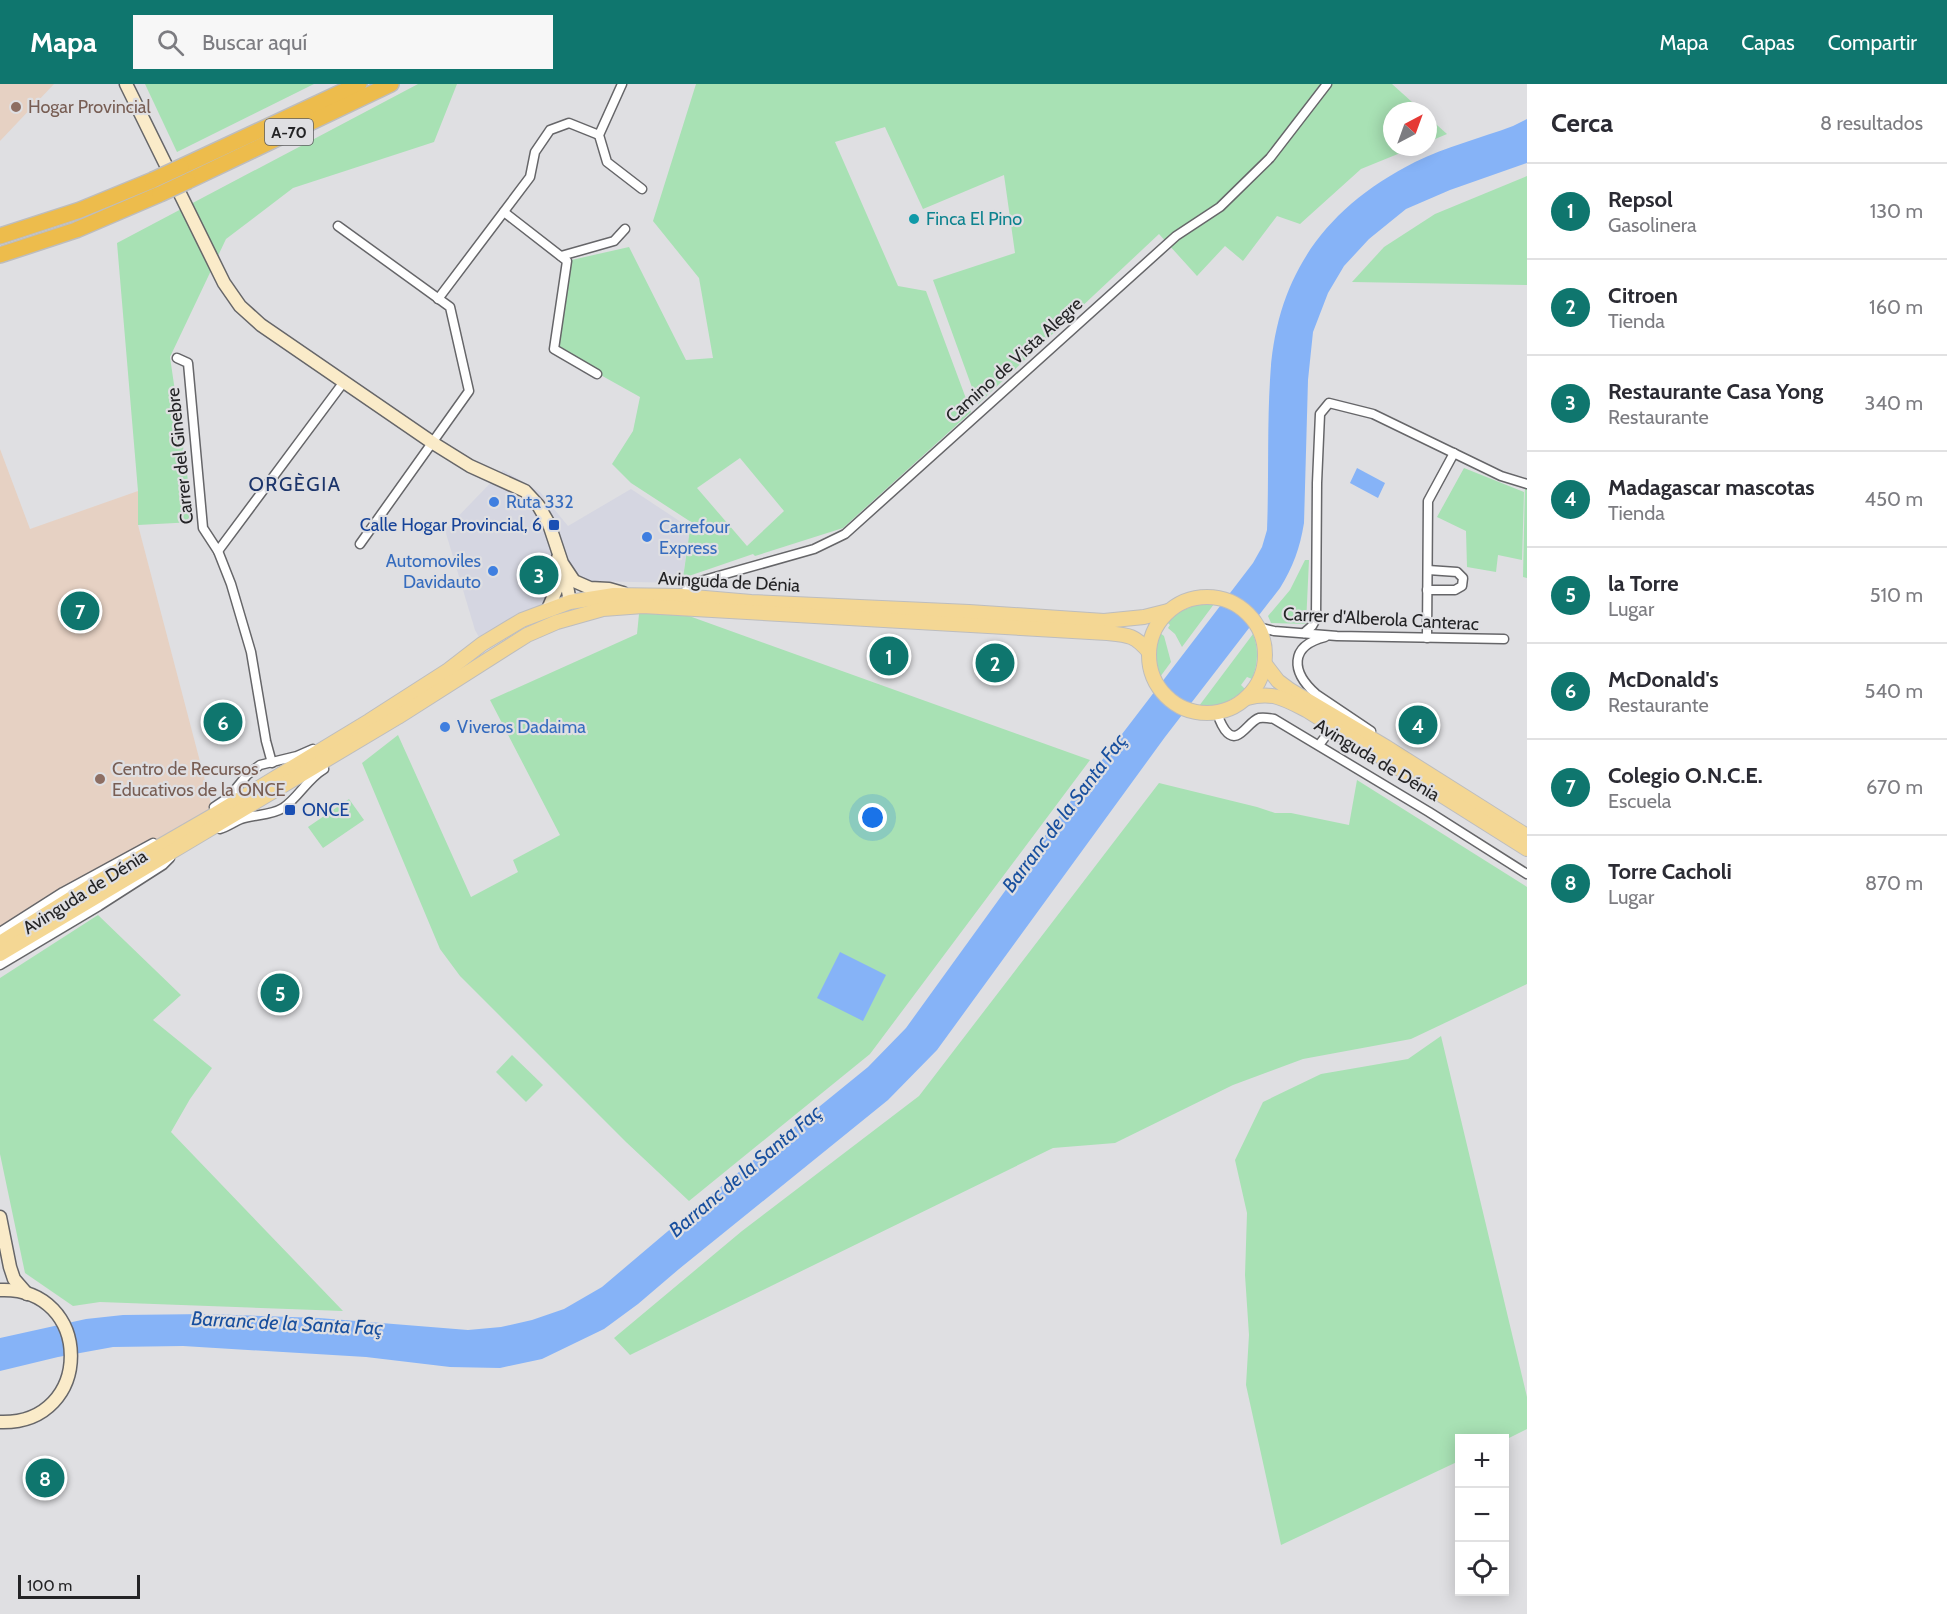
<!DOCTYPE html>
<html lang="es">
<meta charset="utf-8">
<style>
body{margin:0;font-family:Cabin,sans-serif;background:#f7f7f7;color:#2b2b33}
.controls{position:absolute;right:18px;bottom:18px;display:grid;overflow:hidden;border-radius:0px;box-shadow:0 3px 15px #0003}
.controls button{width:54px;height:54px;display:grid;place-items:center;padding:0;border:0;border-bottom:2px solid #e1e1e2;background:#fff;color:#2b2b33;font:30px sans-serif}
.compass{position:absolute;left:1383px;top:18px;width:54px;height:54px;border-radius:50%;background:#fff;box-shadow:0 3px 15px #0003;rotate:41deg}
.scale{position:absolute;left:18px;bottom:15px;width:122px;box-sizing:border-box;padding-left:6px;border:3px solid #242426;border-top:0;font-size:16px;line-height:21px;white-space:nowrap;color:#242426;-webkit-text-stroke:4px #dfdfe2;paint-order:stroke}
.you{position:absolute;left:873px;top:734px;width:21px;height:21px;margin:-15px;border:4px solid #fff;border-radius:50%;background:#1a73e8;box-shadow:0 0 0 9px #1a73e833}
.badge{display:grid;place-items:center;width:39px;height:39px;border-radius:50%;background:#0f766e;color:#fff;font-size:20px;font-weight:700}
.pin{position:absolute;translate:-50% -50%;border:3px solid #fff;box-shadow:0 2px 6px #0006}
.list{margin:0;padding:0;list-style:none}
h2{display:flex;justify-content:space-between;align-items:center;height:78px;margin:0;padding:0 24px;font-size:26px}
h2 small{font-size:20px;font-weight:400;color:#7c7c81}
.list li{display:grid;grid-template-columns:39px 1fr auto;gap:18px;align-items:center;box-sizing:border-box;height:96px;padding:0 24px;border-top:2px solid #e1e1e2}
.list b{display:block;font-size:22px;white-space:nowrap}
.list p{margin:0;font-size:20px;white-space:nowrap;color:#7c7c81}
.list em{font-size:20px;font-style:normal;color:#7c7c81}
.icon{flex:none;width:33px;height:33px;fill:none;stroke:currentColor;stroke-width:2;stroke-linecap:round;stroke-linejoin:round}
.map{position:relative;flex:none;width:1527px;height:1530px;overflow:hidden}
header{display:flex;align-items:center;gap:36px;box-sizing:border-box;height:84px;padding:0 30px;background:#0f766e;color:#fff}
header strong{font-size:28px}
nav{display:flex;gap:33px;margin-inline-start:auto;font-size:21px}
.search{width:420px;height:54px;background:#f7f7f7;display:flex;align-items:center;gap:15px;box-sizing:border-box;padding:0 21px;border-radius:0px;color:#7c7c81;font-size:22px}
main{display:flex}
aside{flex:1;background:#fff}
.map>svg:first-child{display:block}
.built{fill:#d5d6e1}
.education{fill:#e6d1c3}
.green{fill:#a8e1b4;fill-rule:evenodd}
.water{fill:#86b3f7}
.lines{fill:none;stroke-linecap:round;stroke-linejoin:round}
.minor-casing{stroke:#666669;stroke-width:11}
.secondary-casing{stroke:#666669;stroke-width:15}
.primary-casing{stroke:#bdbdbe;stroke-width:16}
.motorway-casing{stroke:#bdbdbe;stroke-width:18}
.minor{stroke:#fff;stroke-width:8}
.secondary{stroke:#faebc9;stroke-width:12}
.primary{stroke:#f4d794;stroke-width:14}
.motorway{stroke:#edbc4c;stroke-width:15}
.motorway-bridge-casing{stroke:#bdbdbe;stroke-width:18;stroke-linecap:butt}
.motorway-bridge{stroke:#edbc4c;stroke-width:15}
.education-dot{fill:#8d6e63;stroke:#dfdfe2;stroke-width:2}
.culture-dot{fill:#0f9aa8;stroke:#dfdfe2;stroke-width:2}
.shop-dot{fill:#3f7fe0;stroke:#dfdfe2;stroke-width:2}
.transit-dot{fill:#1a4fb4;stroke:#dfdfe2;stroke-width:2}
.labels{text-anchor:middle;stroke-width:4.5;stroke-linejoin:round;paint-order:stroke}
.shield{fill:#dfdfe2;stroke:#5c5c5e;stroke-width:1.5}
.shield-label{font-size:16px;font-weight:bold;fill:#242426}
.education-label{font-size:18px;fill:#785e54;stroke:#dfdfe2;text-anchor:start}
.culture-label{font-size:18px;fill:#0d838f;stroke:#dfdfe2;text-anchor:start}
.street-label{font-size:18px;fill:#242426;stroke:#dfdfe2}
.shop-label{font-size:18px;fill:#366cbe;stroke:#dfdfe2;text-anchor:start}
.transit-label{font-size:18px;fill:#164399;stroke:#dfdfe2;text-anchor:end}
.neighbourhood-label{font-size:20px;letter-spacing:1.5px;fill:#1c356b;stroke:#dfdfe2}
.water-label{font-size:20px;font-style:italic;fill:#184f9e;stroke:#dfdfe2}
</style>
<header>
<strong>Mapa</strong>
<div class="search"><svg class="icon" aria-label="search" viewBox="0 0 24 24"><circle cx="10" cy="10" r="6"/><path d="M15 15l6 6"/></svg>Buscar aquí</div>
<nav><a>Mapa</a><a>Capas</a><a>Compartir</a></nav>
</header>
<main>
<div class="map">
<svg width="1527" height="1530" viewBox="0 0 1527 1530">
<rect width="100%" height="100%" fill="#dfdfe2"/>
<polygon class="built" points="503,386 540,408 568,442 631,405 690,444 682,499 586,497 480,555 475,546 445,446"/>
<g class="education">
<polygon points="0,0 54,0 0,57"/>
<polygon points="0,365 30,445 138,407 138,441 214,731 0,848"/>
</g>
<g class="green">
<polygon points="145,0 314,0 177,68"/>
<polygon points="418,0 457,0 434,58 293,104 226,155 170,273 194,438 138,441 138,407 117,159"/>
<path d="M696,0H1392L1422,27H1392V63H1415L1361,85L1300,140L1277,132L1243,177L1225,162L1197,192L1159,150L978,320L933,196L1015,169L1004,91L923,125L885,43L835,58L898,202L926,207L971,328L843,444L755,472L753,470L683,494L691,438L631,399L612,380L633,347L640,313L554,265L567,177L629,163L686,276L713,274L699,194L653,137ZM740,374L784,427L747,462L697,404Z"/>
<polygon points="1428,33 1447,50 1428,58"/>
<polygon points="1527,92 1527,201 1352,198 1384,163 1435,130"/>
<polygon points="1464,384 1524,408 1522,476 1498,471 1496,488 1467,483 1466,447 1437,433"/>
<polygon points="1525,400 1527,400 1527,494 1523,493"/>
<polygon points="1305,476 1309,476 1306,540 1271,539 1268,532 1290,506"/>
<polygon points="1199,520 1214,520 1182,563 1175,550 1168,544 1170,541 1167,538 1178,528"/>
<polygon points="678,528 1090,676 870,970 689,1117 626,1058 460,892 440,865 362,679 398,651 471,813 518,788 513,776 560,751 490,616 637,550 639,530"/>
<path d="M1160,549L1164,552L1171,578L1160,593C1153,578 1154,564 1160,549Z"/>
<path d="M1253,550C1259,565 1258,580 1252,595L1247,593L1241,601L1245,605C1232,617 1217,624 1199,622Z"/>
<polygon points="1357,696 1527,803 1527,900 1411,955 1303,975 1233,1001 1115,1059 1053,1064 630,1271 614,1254 742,1147 919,1012 1159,699 1257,723 1275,729 1291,729 1349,741"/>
<polygon points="349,715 364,736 323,764 308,743"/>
<polygon points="98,831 181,911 153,936 212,984 190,1015 171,1048 343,1227 100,1218 73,1222 25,1189 0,1070 0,894"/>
<polygon points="1441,952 1527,1313 1527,1345 1505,1356 1460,1354 1459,1377 1281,1461 1246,1301 1249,1251 1245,1191 1247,1129 1235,1076 1263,1018 1321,990 1408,975"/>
<polygon points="512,971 543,1001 526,1018 496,988"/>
</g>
<g class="water">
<path d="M1527,35V79L1450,106L1406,125L1369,155L1344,182L1328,209L1313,248L1308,296L1304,439C1300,464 1293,483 1280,504L1165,653L937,966L888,1016L679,1185L638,1220L604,1245L542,1275L500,1284L450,1283L366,1273L183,1262L113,1263L58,1273L0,1287V1254L86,1235L123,1231L207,1230L319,1234L468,1246L501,1243L532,1236L564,1225L602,1203L707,1114L868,983L906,944L1057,735L1253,479L1262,463L1267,446C1269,396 1267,346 1270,296C1275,193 1324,124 1415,78C1445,63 1481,54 1513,42Z"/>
<polygon points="1357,384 1385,399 1378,414 1350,399"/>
<polygon points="840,868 886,891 863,937 817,914"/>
</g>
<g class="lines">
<g class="minor-casing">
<g id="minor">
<polyline points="622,0 599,51 607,78 642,105"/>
<polyline points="504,128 567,177 554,265 597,290"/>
<polyline points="338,142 450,223 469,307 360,460"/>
<polyline points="561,172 614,157 625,145"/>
<polyline points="438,215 530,93 535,68 550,46 569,39 599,51"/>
<polyline points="177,274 188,279 203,444 218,467 231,500 251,568 266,657 272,679"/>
<polyline points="218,467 343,299"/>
<polyline points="1427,506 1455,506 1462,502 1463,494 1457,488 1428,486"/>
<polyline points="682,512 691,500 697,498 814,465 845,450 1176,152 1220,123 1270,74 1327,0"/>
<polyline points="1258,543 1274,547 1337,552 1504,555"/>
<polyline points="1304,549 1312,542 1316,535 1317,399 1320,330 1329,319 1373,330 1501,392 1527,400"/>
<path d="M1325,553C1289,562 1291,588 1316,610L1371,647"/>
<polyline points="1427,554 1428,417 1454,369"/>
<path d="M1218,628C1218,635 1221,640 1225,646C1238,663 1247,638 1259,634C1264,633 1269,634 1274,635L1429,728L1527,790"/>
<polyline points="1319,661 1328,649 1339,653"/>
<polyline points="214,723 229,713 247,691 260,681 297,672 313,665"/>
<path d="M220,745C227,743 234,738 241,735C255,730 270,732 283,724C299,713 307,695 324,685"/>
<polyline points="0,848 63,808 153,759"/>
<polyline points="0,881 99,822 163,781 170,774"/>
</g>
</g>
<g class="secondary-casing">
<g id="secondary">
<polyline points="126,0 224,199 240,222 261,241 433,359 470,382 525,407 538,421 549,440 562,479 574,497 590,504 609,505 623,509"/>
<polyline points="564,486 570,518"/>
<polyline points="548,525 557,504 558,474"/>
<polyline points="0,1133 10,1183 14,1195 27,1210"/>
<path d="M0,1206C94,1202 95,1341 0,1338"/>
</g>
</g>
<g class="primary-casing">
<g id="primary">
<circle cx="1207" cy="571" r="58"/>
<polyline points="1265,580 1278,597 1290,606 1386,663 1527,752"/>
<path d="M1247,614C1273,607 1285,615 1308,627L1527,765"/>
<polyline points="0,859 96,799 214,731 369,637 447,587 482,560 522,536 570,518 614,511 682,512 751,518 969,528 1104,537 1144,533 1168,527"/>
<path d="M0,870L398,633L527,551L557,538L603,525L643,522L1107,549C1128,551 1135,551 1149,568"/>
</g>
</g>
<g class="motorway-casing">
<g id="motorway">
<polyline points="181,83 359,0"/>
<polyline points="188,97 391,0"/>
<polyline points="0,152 80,126 153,96"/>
<polyline points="0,171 76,146 160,110"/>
</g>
</g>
<use href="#minor" class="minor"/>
<use href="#secondary" class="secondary"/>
<use href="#primary" class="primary"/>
<use href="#motorway" class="motorway"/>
<g class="motorway-bridge-casing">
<g id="motorway-bridge">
<polyline points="153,96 181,83"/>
<polyline points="160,110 188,97"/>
</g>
</g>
<use href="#motorway-bridge" class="motorway-bridge"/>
</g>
<g class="education-dot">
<circle cx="16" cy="23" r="6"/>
<circle cx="100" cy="695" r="6"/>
</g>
<circle class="culture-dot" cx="914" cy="135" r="6"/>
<g class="shop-dot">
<circle cx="494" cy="418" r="6"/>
<circle cx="647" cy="453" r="6"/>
<circle cx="493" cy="487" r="6"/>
<circle cx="445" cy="643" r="6"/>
</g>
<g class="transit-dot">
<rect x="548" y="435" width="12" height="12" rx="3"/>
<rect x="284" y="720" width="12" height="12" rx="3"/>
</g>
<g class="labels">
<rect class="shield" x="265" y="35" width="48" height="26" rx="4.5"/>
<g class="shield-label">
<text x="289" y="54">A-70</text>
</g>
<g class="education-label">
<text x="28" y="29">Hogar Provincial</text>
<text x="112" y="691">Centro de Recursos<tspan x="112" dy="21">Educativos de la ONCE</tspan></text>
</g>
<g class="culture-label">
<text x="926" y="141">Finca El Pino</text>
</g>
<g class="street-label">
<text transform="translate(1014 276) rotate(-42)" y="6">Camino de Vista Alegre</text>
<text transform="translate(180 372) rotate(-96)" y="6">Carrer del Ginebre</text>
<text transform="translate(729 498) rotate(3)" y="6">Avinguda de Dénia</text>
<text transform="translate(1381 535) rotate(3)" y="6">Carrer d'Alberola Canterac</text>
<text transform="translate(1377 676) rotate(31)" y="6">Avinguda de Dénia</text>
<text transform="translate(85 808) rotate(-32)" y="6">Avinguda de Dénia</text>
</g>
<g class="shop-label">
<text x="506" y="424">Ruta 332</text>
<text x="659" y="449">Carrefour<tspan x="659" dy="21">Express</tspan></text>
<text x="481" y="483" text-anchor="end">Automoviles<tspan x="481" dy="21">Davidauto</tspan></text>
<text x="457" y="649">Viveros Dadaima</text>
</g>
<g class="transit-label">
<text x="542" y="447">Calle Hogar Provincial, 6</text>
<text x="302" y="732" text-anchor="start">ONCE</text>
</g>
<g class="neighbourhood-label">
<text x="295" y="407">ORGÈGIA</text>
</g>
<g class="water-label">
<text transform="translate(1064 729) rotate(-53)" y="7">Barranc de la Santa Faç</text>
<text transform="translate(745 1087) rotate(-40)" y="7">Barranc de la Santa Faç</text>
<text transform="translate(287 1239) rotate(3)" y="7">Barranc de la Santa Faç</text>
</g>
</g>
</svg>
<div class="controls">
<button>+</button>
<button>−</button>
<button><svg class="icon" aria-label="locate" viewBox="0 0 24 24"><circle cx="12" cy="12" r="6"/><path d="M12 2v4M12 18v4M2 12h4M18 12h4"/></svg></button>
</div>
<svg class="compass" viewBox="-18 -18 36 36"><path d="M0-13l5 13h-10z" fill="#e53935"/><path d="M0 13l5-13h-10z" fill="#7c7c81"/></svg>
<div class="scale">100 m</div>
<div class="you"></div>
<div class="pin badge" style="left:889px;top:572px">1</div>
<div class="pin badge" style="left:995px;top:579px">2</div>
<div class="pin badge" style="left:539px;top:491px">3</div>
<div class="pin badge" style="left:1418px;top:641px">4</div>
<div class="pin badge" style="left:280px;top:909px">5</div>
<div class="pin badge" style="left:223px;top:638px">6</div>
<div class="pin badge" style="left:80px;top:527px">7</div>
<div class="pin badge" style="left:45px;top:1394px">8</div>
</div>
<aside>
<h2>Cerca<small>8 resultados</small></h2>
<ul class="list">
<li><span class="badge">1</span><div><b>Repsol</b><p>Gasolinera</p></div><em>130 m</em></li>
<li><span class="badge">2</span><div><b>Citroen</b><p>Tienda</p></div><em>160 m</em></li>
<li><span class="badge">3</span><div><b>Restaurante Casa Yong</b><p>Restaurante</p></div><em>340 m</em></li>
<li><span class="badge">4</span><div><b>Madagascar mascotas</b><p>Tienda</p></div><em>450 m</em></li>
<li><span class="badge">5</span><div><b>la Torre</b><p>Lugar</p></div><em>510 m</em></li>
<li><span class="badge">6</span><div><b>McDonald's</b><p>Restaurante</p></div><em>540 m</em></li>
<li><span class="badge">7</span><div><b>Colegio O.N.C.E.</b><p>Escuela</p></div><em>670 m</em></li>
<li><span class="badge">8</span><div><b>Torre Cacholi</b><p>Lugar</p></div><em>870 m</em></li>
</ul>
</aside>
</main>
